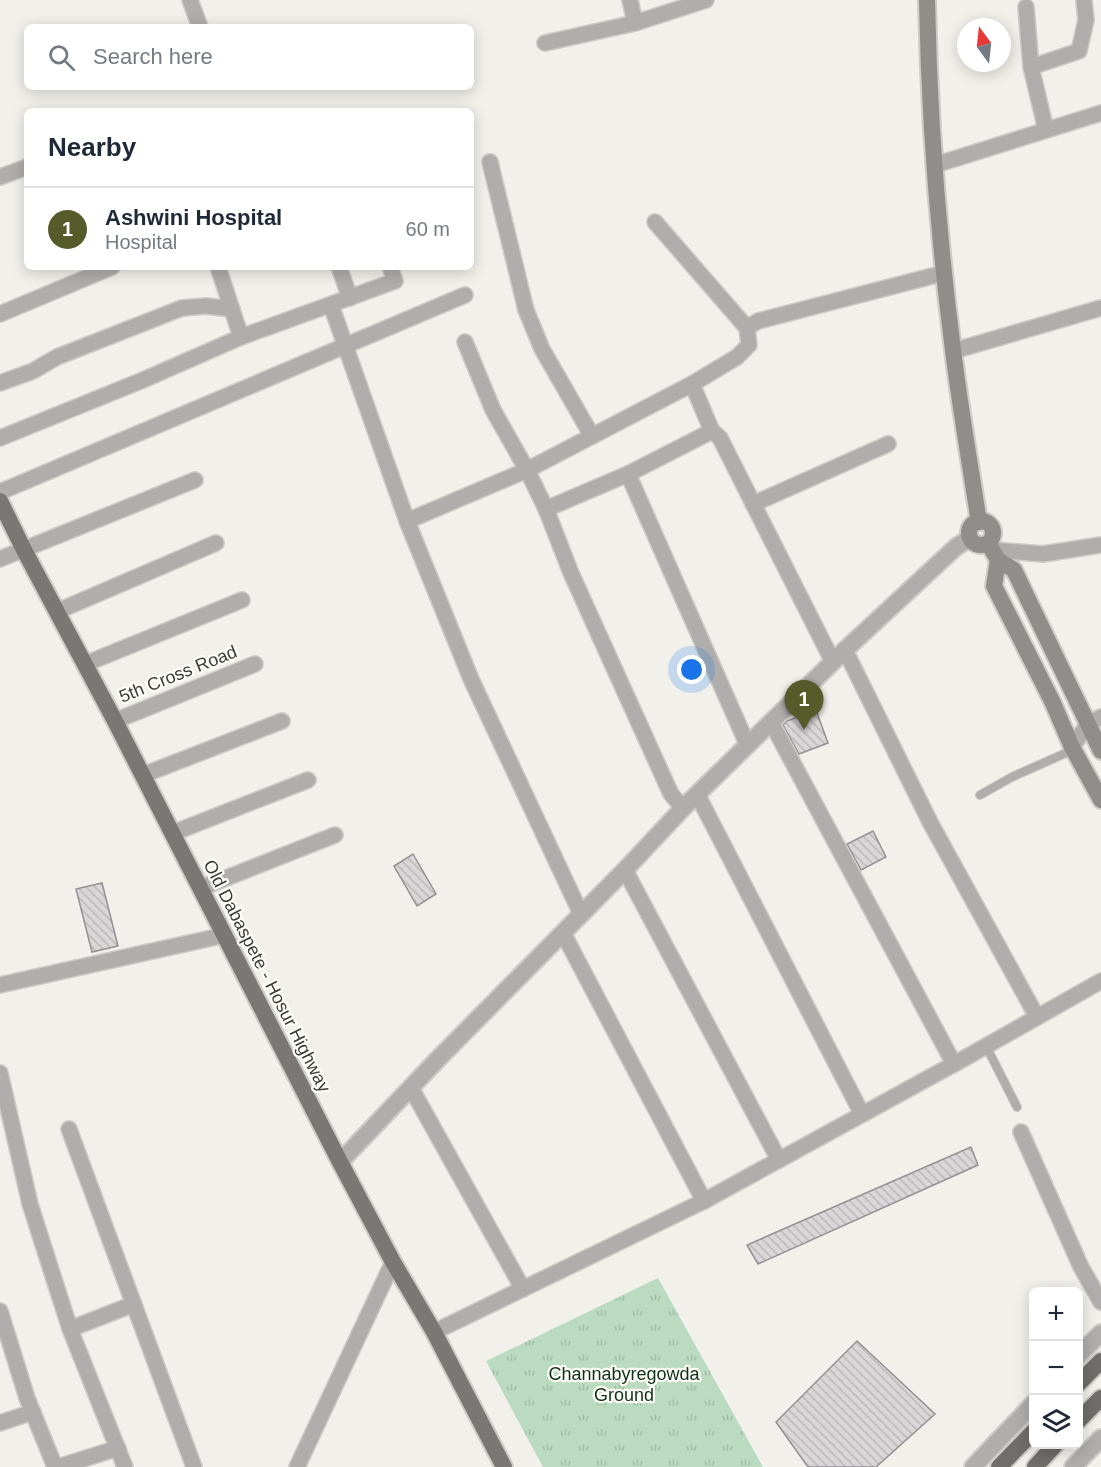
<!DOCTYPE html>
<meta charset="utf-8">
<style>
body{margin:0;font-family:Helvetica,sans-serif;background:#f2f2f3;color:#1f2937}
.controls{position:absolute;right:18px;bottom:18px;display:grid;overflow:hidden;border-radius:9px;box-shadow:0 3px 15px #0003}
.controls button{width:54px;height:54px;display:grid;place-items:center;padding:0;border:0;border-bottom:2px solid #e0e1e3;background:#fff;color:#1f2937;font:30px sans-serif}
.compass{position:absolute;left:957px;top:18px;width:54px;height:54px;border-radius:50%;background:#fff;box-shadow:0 3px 15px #0003;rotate:345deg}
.you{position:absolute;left:692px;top:670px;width:21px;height:21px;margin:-15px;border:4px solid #fff;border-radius:50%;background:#1a73e8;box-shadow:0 0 0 9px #1a73e833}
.badge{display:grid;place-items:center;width:39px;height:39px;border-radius:50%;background:#555c2a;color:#fff;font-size:20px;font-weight:700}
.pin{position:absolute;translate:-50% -50px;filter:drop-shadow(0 2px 3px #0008)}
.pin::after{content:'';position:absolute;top:32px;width:21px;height:18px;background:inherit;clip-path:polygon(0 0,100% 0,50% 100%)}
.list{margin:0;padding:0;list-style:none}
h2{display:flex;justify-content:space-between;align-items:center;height:78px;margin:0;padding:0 24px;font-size:26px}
h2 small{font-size:20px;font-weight:400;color:#747a83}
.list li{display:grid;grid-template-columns:39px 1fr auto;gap:18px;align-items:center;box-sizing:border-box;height:84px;padding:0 24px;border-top:2px solid #e0e1e3}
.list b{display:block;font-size:22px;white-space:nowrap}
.list p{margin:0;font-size:20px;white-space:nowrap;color:#747a83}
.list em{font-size:20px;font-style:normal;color:#747a83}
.icon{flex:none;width:33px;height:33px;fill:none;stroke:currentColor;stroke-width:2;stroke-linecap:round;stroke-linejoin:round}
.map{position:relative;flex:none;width:1101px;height:1467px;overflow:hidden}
.search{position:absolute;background:#fff;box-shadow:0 3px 15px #0003;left:24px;top:24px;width:450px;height:66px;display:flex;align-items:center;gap:15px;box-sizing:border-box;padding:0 21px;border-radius:9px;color:#747a83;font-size:22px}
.panel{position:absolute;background:#fff;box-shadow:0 3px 15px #0003;left:24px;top:108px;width:450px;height:162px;border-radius:9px}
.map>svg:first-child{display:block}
.grass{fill:url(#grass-tufts)}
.building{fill:url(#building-back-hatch);stroke:#949093;stroke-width:1.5}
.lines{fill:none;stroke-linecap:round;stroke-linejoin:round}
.service-casing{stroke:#cdccc7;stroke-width:10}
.minor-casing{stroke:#cdccc7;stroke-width:18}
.tertiary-casing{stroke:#cdccc7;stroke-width:20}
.secondary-casing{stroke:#cdccc7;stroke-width:20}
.primary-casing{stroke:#cdccc7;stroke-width:20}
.trunk-casing{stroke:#cdccc7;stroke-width:20}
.service{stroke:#afaeac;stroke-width:8}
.minor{stroke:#afaeac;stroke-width:15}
.tertiary{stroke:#afaeac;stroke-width:16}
.secondary{stroke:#908e8b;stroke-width:16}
.primary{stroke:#7a7774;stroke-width:16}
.trunk{stroke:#706d6a;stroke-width:16}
.labels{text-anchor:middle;stroke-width:4.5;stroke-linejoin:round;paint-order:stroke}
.street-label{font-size:18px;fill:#3b3b39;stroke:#fefdf8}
.park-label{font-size:18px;fill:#0c3218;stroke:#fefdf8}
</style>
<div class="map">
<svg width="1101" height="1467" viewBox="0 0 1101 1467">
<defs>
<pattern id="grass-tufts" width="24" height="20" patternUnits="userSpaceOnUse" patternTransform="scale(1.5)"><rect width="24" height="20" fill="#bbdbc0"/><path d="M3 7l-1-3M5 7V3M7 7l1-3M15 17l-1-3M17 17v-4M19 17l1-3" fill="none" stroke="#a2bda6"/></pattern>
<pattern id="building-back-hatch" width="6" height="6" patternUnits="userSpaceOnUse" patternTransform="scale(1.5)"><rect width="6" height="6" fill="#dad6d8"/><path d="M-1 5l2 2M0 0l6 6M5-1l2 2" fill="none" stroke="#bcb9ba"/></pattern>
</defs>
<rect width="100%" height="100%" fill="#f1f0eb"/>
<polygon class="grass" points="658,1278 763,1467 543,1467 486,1361"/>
<g class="building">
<polygon points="816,710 828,743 799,754 783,725 787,721"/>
<polygon points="873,831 886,857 861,870 847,844"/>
<polygon points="413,854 436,894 417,906 394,866"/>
<polygon points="102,883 118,946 92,952 76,889"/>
<polygon points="971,1147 978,1165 758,1264 747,1245"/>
<polygon points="857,1341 935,1414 876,1467 808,1467 776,1422"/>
</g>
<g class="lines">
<g class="service-casing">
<g id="service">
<polyline points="980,795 1012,777 1068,752 1071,748"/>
<polyline points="986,1046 1017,1107"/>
</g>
</g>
<g class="minor-casing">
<g id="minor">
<polyline points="190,0 200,27"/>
<polyline points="630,0 635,23"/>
<polyline points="1026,7 1031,67 1046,130"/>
<polyline points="545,43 635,23 706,0"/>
<polyline points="1031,67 1079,51 1086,20 1084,0"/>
<polyline points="490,162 526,310 542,349 592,436"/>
<polyline points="935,165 1101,113"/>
<polyline points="0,177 27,167"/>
<polyline points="655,222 747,328 749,345 737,357 692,384 527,470 546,509 571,573 671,794 683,808"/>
<polyline points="218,267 241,337"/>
<polyline points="339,267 350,298"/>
<polyline points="331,305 407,521 471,679 581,914"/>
<polyline points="0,314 112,267"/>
<polyline points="747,328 758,321 944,273"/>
<polyline points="953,351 1101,308"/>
<polyline points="0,383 33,371 57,357 182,308 206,306 232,309"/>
<polyline points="692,384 712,431 720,438 833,662"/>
<polyline points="0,438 143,380 241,337 395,281 390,267"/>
<polyline points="628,474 748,746"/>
<polyline points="0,492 465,295"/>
<polyline points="753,504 888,444"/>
<polyline points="546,509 628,474 712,431"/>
<polyline points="407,521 527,470 493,410 465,342"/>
<polyline points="993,550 1043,554 1101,545"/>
<polyline points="0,559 195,480"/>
<polyline points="58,611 216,543"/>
<polyline points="845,650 930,822 1037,1017"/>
<polyline points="85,664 242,600"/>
<polyline points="115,721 255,664"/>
<polyline points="771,722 954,1064"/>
<polyline points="1072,747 1088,724 1101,717"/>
<polyline points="143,775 282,721"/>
<polyline points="697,794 862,1114"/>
<polyline points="173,833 308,780"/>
<polyline points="625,870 779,1160"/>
<polyline points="201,888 335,835"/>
<polyline points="563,933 704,1201"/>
<polyline points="0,985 225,935"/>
<polyline points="0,1073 30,1204 70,1329 125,1467"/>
<polyline points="411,1088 523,1289"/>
<polyline points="69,1129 194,1467"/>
<polyline points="1021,1132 1081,1267 1101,1302"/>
<polyline points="0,1311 27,1398 55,1467"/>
<polyline points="70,1329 134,1304"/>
<polyline points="434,1332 704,1201 965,1058 1101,981"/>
<polyline points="0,1423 33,1412"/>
<polyline points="58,1467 118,1448"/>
<polyline points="297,1467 393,1262"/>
</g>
</g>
<g class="tertiary-casing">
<g id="tertiary">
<polyline points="340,1162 438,1059 625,870 683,808 845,650 956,547 970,538"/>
<polyline points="1078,1356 1101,1333"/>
<polyline points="973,1467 1034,1403"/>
<polyline points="1073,1467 1101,1438"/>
</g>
</g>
<g class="secondary-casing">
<g id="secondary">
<path d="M927,0C929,117 938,234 953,350C960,407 970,464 979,522"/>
<circle cx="981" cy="533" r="12"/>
<polyline points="988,543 998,560 1014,570 1101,751"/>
<polyline points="998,560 994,586 1052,701 1072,747 1101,800"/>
</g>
</g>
<g class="primary-casing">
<polyline id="primary" points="0,501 24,550 115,721 340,1162 393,1262 434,1332 504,1467"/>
</g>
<g class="trunk-casing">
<g id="trunk">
<polyline points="1078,1384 1101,1361"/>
<polyline points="1078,1421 1101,1398"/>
<polyline points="999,1467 1034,1431"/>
<polyline points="1035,1467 1056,1444"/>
</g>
</g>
<use href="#service" class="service"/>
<use href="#minor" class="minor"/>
<use href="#tertiary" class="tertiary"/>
<use href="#secondary" class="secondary"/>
<use href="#primary" class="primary"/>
<use href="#trunk" class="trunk"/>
</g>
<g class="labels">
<g class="street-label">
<text transform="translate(178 674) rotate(-22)" y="6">5th Cross Road</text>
<text transform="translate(267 976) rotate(63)" y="6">Old Dabaspete - Hosur Highway</text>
</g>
<g class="park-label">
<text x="624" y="1380">Channabyregowda<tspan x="624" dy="21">Ground</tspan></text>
</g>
</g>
</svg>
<div class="controls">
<button>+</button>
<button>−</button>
<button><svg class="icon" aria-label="layers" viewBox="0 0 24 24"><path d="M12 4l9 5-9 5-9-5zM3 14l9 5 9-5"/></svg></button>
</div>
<svg class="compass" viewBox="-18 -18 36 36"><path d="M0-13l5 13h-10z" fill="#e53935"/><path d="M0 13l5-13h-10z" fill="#747a83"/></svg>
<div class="you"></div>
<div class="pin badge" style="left:804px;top:730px">1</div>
<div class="search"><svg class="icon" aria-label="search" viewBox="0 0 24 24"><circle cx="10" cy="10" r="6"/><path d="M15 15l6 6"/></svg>Search here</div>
<section class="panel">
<h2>Nearby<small></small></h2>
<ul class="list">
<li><span class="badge">1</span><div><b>Ashwini Hospital</b><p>Hospital</p></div><em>60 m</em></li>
</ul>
</section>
</div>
